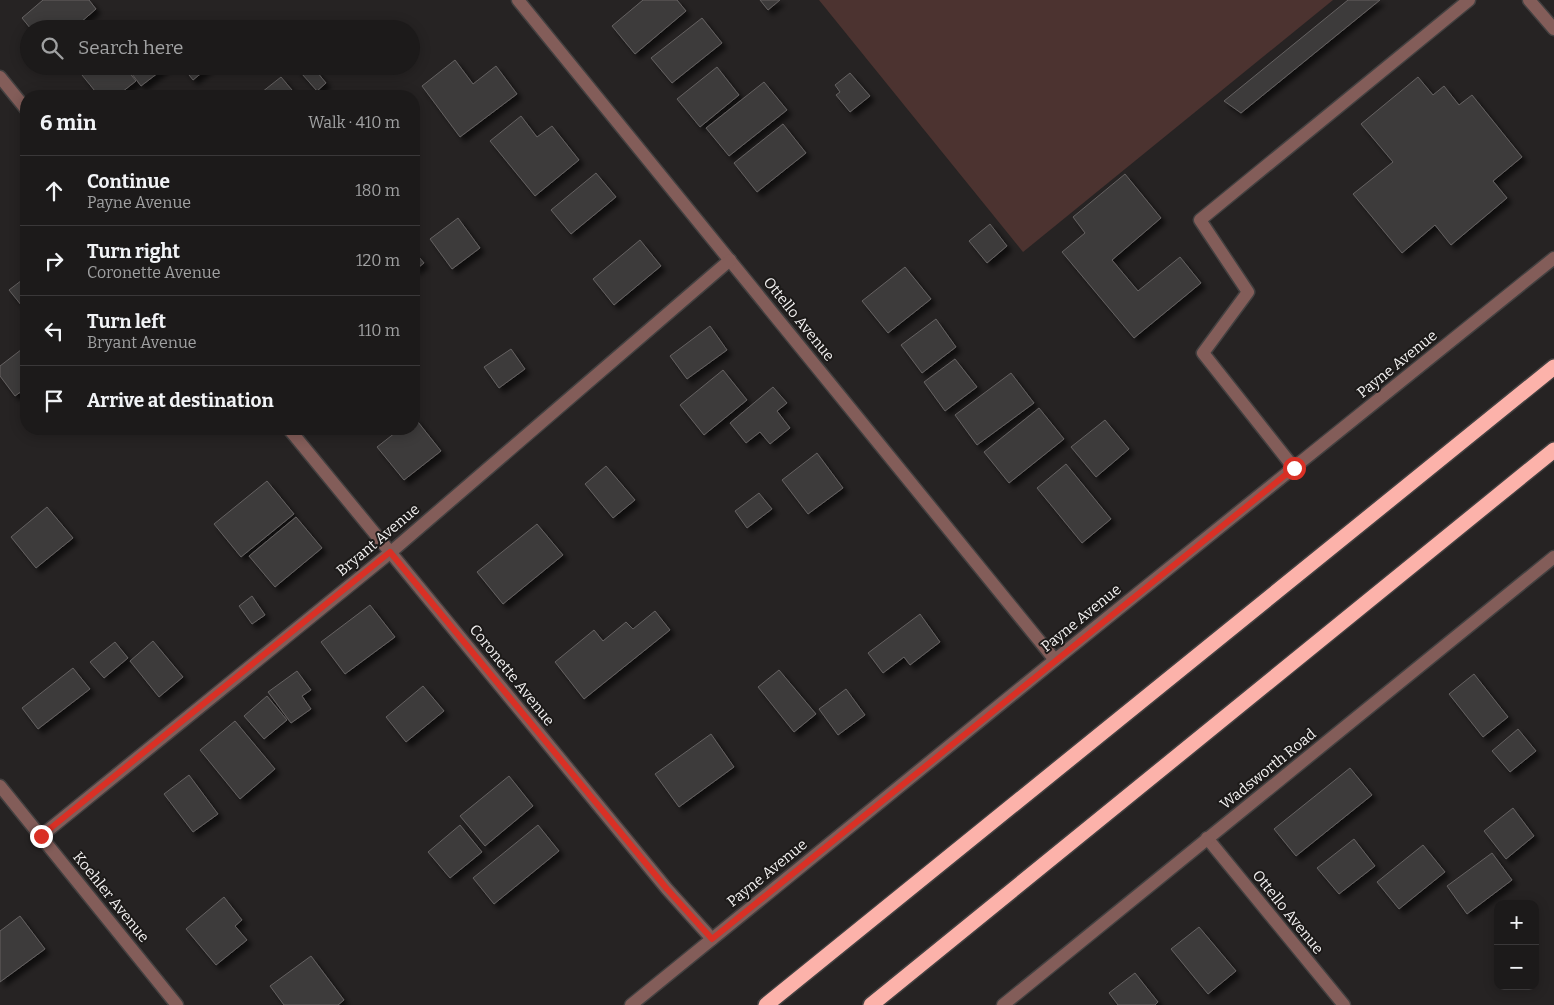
<!DOCTYPE html>
<meta charset="utf-8">
<style>
body{margin:0;font-family:Bitter,serif;background:#252323;color:#f1f3f6}
.controls{position:absolute;right:15px;bottom:15px;display:grid;overflow:hidden;border-radius:10px;box-shadow:0 2px 12px #0003}
.controls button{width:45px;height:45px;display:grid;place-items:center;padding:0;border:0;border-bottom:1px solid #3a3839;background:#1c1a1a;color:#f1f3f6;font:25px sans-serif}
.stop{position:absolute;width:15px;height:15px;margin:-11px;border:4px solid #d93025;border-radius:50%;background:#fff}
.stop.end{background:#d93025;border-color:#fff;box-shadow:0 1px 5px #0008}
.list{margin:0;padding:0;list-style:none}
h2{display:flex;justify-content:space-between;align-items:center;height:65px;margin:0;padding:0 20px;font-size:21px}
h2 small{font-size:16px;font-weight:400;color:#a0a1a2}
.list li{display:grid;grid-template-columns:32px 1fr auto;gap:15px;align-items:center;box-sizing:border-box;height:70px;padding:0 20px;border-top:1px solid #3a3839}
.list b{display:block;font-size:19px;white-space:nowrap}
.list p{margin:0;font-size:16px;white-space:nowrap;color:#a0a1a2}
.list em{font-size:16px;font-style:normal;color:#a0a1a2}
.icon{flex:none;width:28px;height:28px;fill:none;stroke:currentColor;stroke-width:2;stroke-linecap:round;stroke-linejoin:round}
.map{position:relative;flex:none;width:1554px;height:1005px;overflow:hidden}
.search{position:absolute;background:#1c1a1a;box-shadow:0 2px 12px #0003;left:20px;top:20px;width:400px;height:55px;display:flex;align-items:center;gap:12px;box-sizing:border-box;padding:0 18px;border-radius:28px;color:#a0a1a2;font-size:19px}
.panel{position:absolute;background:#1c1a1a;box-shadow:0 2px 12px #0003;left:20px;top:90px;width:400px;height:345px;border-radius:20px}
.map>svg:first-child{display:block}
.green{fill:#4c3330}
.building{fill:#3e3b3b;stroke:#656262;filter:url(#shadow)}
.lines{fill:none;stroke-linecap:round;stroke-linejoin:round}
.lane-casing{stroke:#434040;stroke-width:15}
.street-casing{stroke:#434040;stroke-width:15}
.highway-casing{stroke:#434040;stroke-width:18}
.lane{stroke:#835d59;stroke-width:12}
.street{stroke:#835d59;stroke-width:12}
.highway{stroke:#fcb2aa;stroke-width:15}
.route{stroke:#d93025;stroke-width:6}
.labels{text-anchor:middle;stroke-width:4;stroke-linejoin:round;paint-order:stroke}
.street-label{font-size:15px;fill:#f3f1f1;stroke:#1c1a19}
</style>
<div class="map">
<svg width="1554" height="1005" viewBox="0 0 1554 1005">
<defs>
<filter id="shadow"><feDropShadow dx="4.5" dy="4.5" stdDeviation="2.5" flood-color="#0009"/></filter>
</defs>
<rect width="100%" height="100%" fill="#262323"/>
<polygon class="green" points="819,0 1333,0 1023,252"/>
<g class="building">
<polygon points="43,0 89,0 96,9 73,29 31,29 22,18"/>
<polygon points="643,0 677,0 686,11 635,54 612,26"/>
<polygon points="760,0 780,0 768,10"/>
<polygon points="1348,0 1380,0 1241,113 1224,101"/>
<polygon points="702,18 722,43 672,83 651,58"/>
<polygon points="455,60 473,84 496,66 517,94 460,137 422,86"/>
<polygon points="93,66 124,66 136,81 117,96 99,96 82,75"/>
<polygon points="126,66 167,66 141,86"/>
<polygon points="182,66 210,66 193,80"/>
<polygon points="295,66 312,66 326,83 317,91"/>
<polygon points="717,67 739,95 700,127 677,99"/>
<polygon points="850,73 870,96 850,112 836,95 840,92 835,85"/>
<polygon points="281,77 297,96 257,96"/>
<polygon points="1418,77 1433,95 1444,86 1459,105 1472,95 1522,157 1493,181 1507,198 1451,245 1435,225 1402,253 1353,194 1393,162 1361,124"/>
<polygon points="764,82 787,110 729,156 706,128"/>
<polygon points="521,116 537,137 552,126 579,160 535,196 490,141"/>
<polygon points="783,124 806,153 757,192 734,163"/>
<polygon points="596,173 616,197 571,234 551,210"/>
<polygon points="1125,174 1161,218 1112,260 1138,291 1180,257 1201,283 1134,338 1062,252 1085,233 1073,217"/>
<polygon points="458,218 480,248 452,269 430,239"/>
<polygon points="990,224 1007,246 987,263 969,241"/>
<polygon points="640,240 661,266 614,305 593,279"/>
<polygon points="414,251 424,263 414,271"/>
<polygon points="905,267 931,299 888,333 862,301"/>
<polygon points="26,277 26,311 9,290"/>
<polygon points="936,319 956,347 922,373 901,345"/>
<polygon points="710,326 727,350 687,379 670,356"/>
<polygon points="26,346 26,388 15,396 0,376 0,366"/>
<polygon points="511,349 525,369 499,388 484,367"/>
<polygon points="955,359 977,387 945,411 924,382"/>
<polygon points="723,370 747,400 704,435 680,405"/>
<polygon points="1011,373 1034,403 977,445 955,415"/>
<polygon points="773,387 787,403 777,411 790,428 770,444 760,432 746,443 730,423"/>
<polygon points="1039,408 1064,439 1009,483 984,452"/>
<polygon points="414,417 441,451 404,480 377,447 400,429 414,429"/>
<polygon points="1105,420 1129,449 1096,477 1071,447"/>
<polygon points="817,453 843,488 808,514 782,480"/>
<polygon points="1066,464 1111,519 1082,543 1037,488"/>
<polygon points="606,466 635,500 613,518 585,484"/>
<polygon points="267,481 294,514 241,557 214,524"/>
<polygon points="759,493 772,509 747,528 735,511"/>
<polygon points="47,507 73,538 36,568 11,537"/>
<polygon points="296,517 322,548 275,587 249,556"/>
<polygon points="537,524 563,555 503,604 477,572"/>
<polygon points="252,596 265,615 252,624 239,606"/>
<polygon points="370,605 395,637 345,674 321,642"/>
<polygon points="655,611 670,630 584,699 555,662 594,630 603,641 626,622 633,629"/>
<polygon points="920,614 940,642 910,665 904,657 883,673 868,653"/>
<polygon points="153,641 183,677 159,697 130,661"/>
<polygon points="115,642 128,658 104,678 90,662"/>
<polygon points="73,668 90,689 38,729 22,708"/>
<polygon points="779,670 816,714 794,732 758,687"/>
<polygon points="297,671 311,690 302,696 311,709 291,723 268,692"/>
<polygon points="1474,674 1508,717 1483,737 1449,694"/>
<polygon points="423,686 444,711 406,742 386,717"/>
<polygon points="846,689 865,715 838,735 819,709"/>
<polygon points="267,696 287,720 264,739 244,716"/>
<polygon points="235,721 275,769 240,799 200,750"/>
<polygon points="1518,729 1536,751 1510,772 1492,751"/>
<polygon points="711,734 734,767 679,807 655,774"/>
<polygon points="1350,768 1372,795 1296,856 1274,829"/>
<polygon points="189,775 218,814 193,832 164,794"/>
<polygon points="509,776 533,806 485,846 460,816"/>
<polygon points="1513,808 1534,836 1506,859 1484,831"/>
<polygon points="460,825 482,852 450,878 428,852"/>
<polygon points="538,825 559,851 494,904 473,878"/>
<polygon points="1354,839 1375,866 1339,894 1317,868"/>
<polygon points="1423,845 1445,872 1399,909 1377,882"/>
<polygon points="1492,853 1512,880 1467,914 1447,886"/>
<polygon points="224,897 242,920 235,926 247,940 216,965 186,929"/>
<polygon points="20,916 45,949 0,982 0,931"/>
<polygon points="1199,927 1236,971 1208,994 1171,949"/>
<polygon points="311,956 344,1000 338,1005 284,1005 270,986"/>
<polygon points="1135,973 1158,1002 1155,1005 1118,1005 1109,993"/>
</g>
<g class="lines">
<g class="lane-casing">
<g id="lane">
<polyline points="1529,0 1554,29"/>
<polyline points="1294,468 1203,353 1248,292 1200,220 1469,0"/>
</g>
</g>
<g class="street-casing">
<g id="street">
<polyline points="518,0 1055,660"/>
<polyline points="0,77 26,109"/>
<polyline points="289,429 667,889 712,939"/>
<polyline points="0,786 177,1005"/>
<polyline points="41,836 391,552 730,260"/>
<polyline points="1207,838 1344,1005"/>
<polyline points="631,1005 1055,660 1554,258"/>
<polyline points="1003,1005 1554,557"/>
</g>
</g>
<g class="highway-casing">
<g id="highway">
<polyline points="766,1005 1554,367"/>
<polyline points="871,1005 1554,450"/>
</g>
</g>
<use href="#lane" class="lane"/>
<use href="#street" class="street"/>
<use href="#highway" class="highway"/>
</g>
<g class="lines">
<polyline class="route" points="41,836 390,552 667,889 712,939 1294,468"/>
</g>
<g class="labels">
<g class="street-label">
<text transform="translate(799 319) rotate(51)" y="5">Ottello Avenue</text>
<text transform="translate(1397 364) rotate(-39)" y="5">Payne Avenue</text>
<text transform="translate(378 540) rotate(-40)" y="5">Bryant Avenue</text>
<text transform="translate(1081 618) rotate(-39)" y="5">Payne Avenue</text>
<text transform="translate(512 675) rotate(51)" y="5">Coronette Avenue</text>
<text transform="translate(1268 769) rotate(-39)" y="5">Wadsworth Road</text>
<text transform="translate(767 873) rotate(-39)" y="5">Payne Avenue</text>
<text transform="translate(111 897) rotate(51)" y="5">Koehler Avenue</text>
<text transform="translate(1288 912) rotate(51)" y="5">Ottello Avenue</text>
</g>
</g>
</svg>
<div class="controls">
<button>+</button>
<button>−</button>
</div>
<div class="stop" style="left:1294px;top:468px"></div>
<div class="stop end" style="left:41px;top:836px"></div>
<div class="search"><svg class="icon" aria-label="search" viewBox="0 0 24 24"><circle cx="10" cy="10" r="6"/><path d="M15 15l6 6"/></svg>Search here</div>
<section class="panel">
<h2>6 min<small>Walk · 410 m</small></h2>
<ul class="list">
<li><svg class="icon" aria-label="ahead" viewBox="0 0 24 24"><path d="M12 20V5M6 11l6-6 6 6"/></svg><div><b>Continue</b><p>Payne Avenue</p></div><em>180 m</em></li>
<li><svg class="icon" aria-label="right" viewBox="0 0 24 24"><path d="M7 20v-9h11M14 6l5 5-5 5"/></svg><div><b>Turn right</b><p>Coronette Avenue</p></div><em>120 m</em></li>
<li><svg class="icon" aria-label="left" viewBox="0 0 24 24"><path d="M17 20v-9H6M10 6l-5 5 5 5"/></svg><div><b>Turn left</b><p>Bryant Avenue</p></div><em>110 m</em></li>
<li><svg class="icon" aria-label="arrive" viewBox="0 0 24 24"><path d="M6 21V4h12l-3 4 3 4H6"/></svg><div><b>Arrive at destination</b></div></li>
</ul>
</section>
</div>
